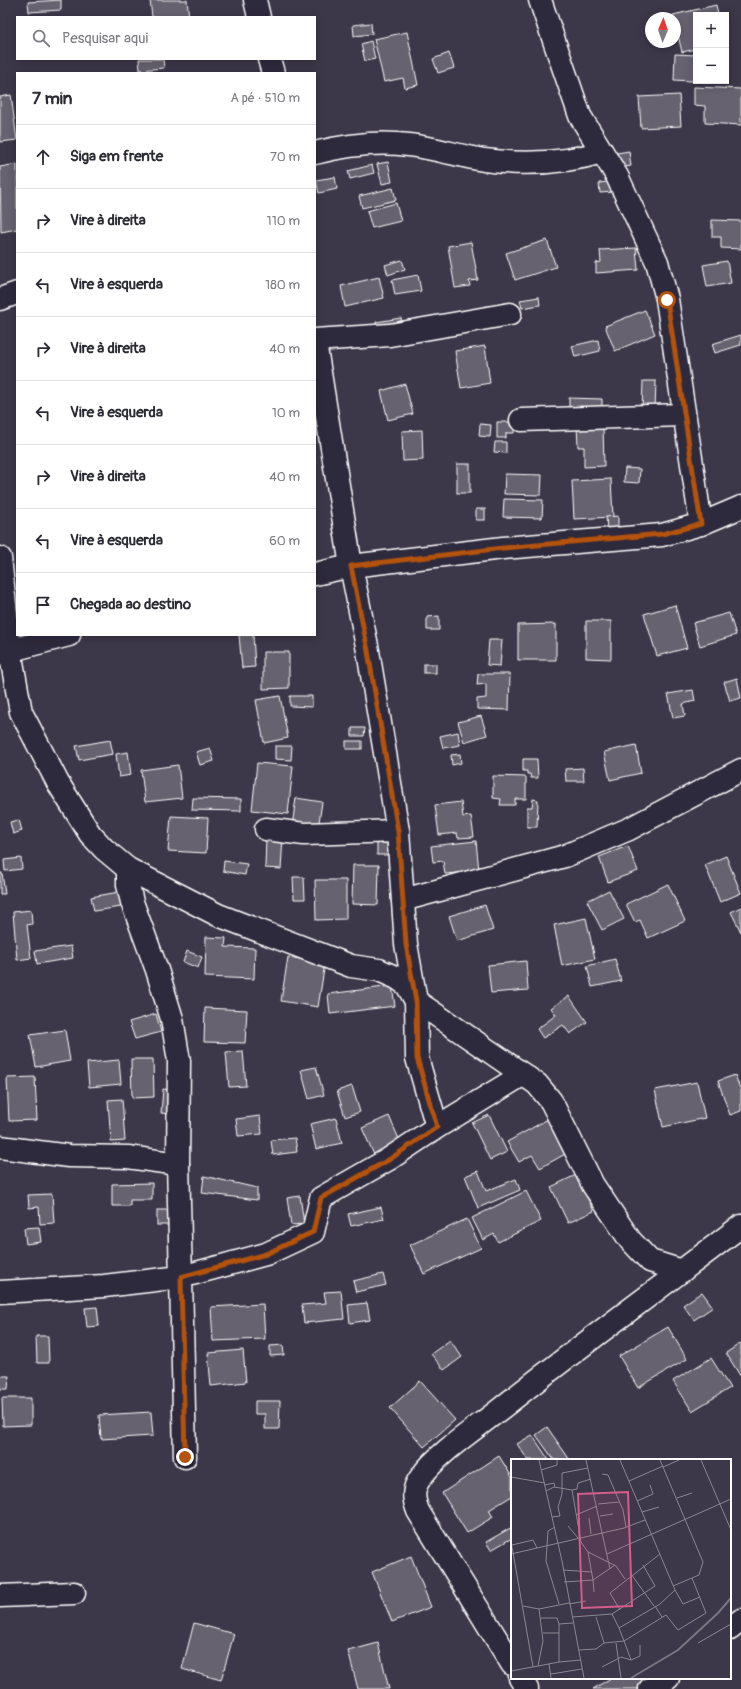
<!DOCTYPE html>
<html lang="pt">
<meta charset="utf-8">
<style>
body{margin:0;font-family:Pangolin,sans-serif;background:#f2f2f3;color:#2b2b33}
.controls{position:absolute;right:12px;top:12px;display:grid;overflow:hidden;border-radius:0px;box-shadow:0 2px 10px #0003}
.controls button{width:36px;height:36px;display:grid;place-items:center;padding:0;border:0;border-bottom:1px solid #e1e1e2;background:#fff;color:#2b2b33;font:20px sans-serif}
.compass{position:absolute;left:645px;top:12px;width:36px;height:36px;border-radius:50%;background:#fff;box-shadow:0 2px 10px #0003;rotate:2deg}
.stop{position:absolute;width:12px;height:12px;margin:-9px;border:3px solid #b45309;border-radius:50%;background:#fff}
.stop.end{background:#b45309;border-color:#fff;box-shadow:0 1px 4px #0008}
.list{margin:0;padding:0;list-style:none}
h2{display:flex;justify-content:space-between;align-items:center;height:52px;margin:0;padding:0 16px;font-size:17px}
h2 small{font-size:13px;font-weight:400;color:#7c7c81}
.list li{display:grid;grid-template-columns:26px 1fr auto;gap:12px;align-items:center;box-sizing:border-box;height:64px;padding:0 16px;border-top:1px solid #e1e1e2}
.list b{display:block;font-size:15px;white-space:nowrap}
.list em{font-size:13px;font-style:normal;color:#7c7c81}
.icon{flex:none;width:22px;height:22px;fill:none;stroke:currentColor;stroke-width:2;stroke-linecap:round;stroke-linejoin:round}
.map{position:relative;flex:none;width:741px;height:1689px;overflow:hidden}
.search{position:absolute;background:#fff;box-shadow:0 2px 10px #0003;left:16px;top:16px;width:300px;height:44px;display:flex;align-items:center;gap:10px;box-sizing:border-box;padding:0 14px;border-radius:0px;color:#7c7c81;font-size:15px}
.panel{position:absolute;background:#fff;box-shadow:0 2px 10px #0003;left:16px;top:72px;width:300px;height:564px;border-radius:0px}
.map>svg:first-child{display:block}
.building{fill:#666270;stroke:#fff}
.lines{fill:none;stroke-linecap:round;stroke-linejoin:round}
.minor-casing{stroke:#fff;stroke-width:25}
.minor{stroke:#2f2a3d;stroke-width:22}
.route{stroke:#b45309;stroke-width:5}
.inset-river{fill:none;stroke:#797682;stroke-width:2}
.inset-road{fill:none;stroke:#8a8792;stroke-width:1}
.view{fill:#d45d8c;fill-opacity:0.15;stroke:#d45d8c;stroke-width:2}
.inset-edge{fill:none;stroke:#fff;stroke-width:2}
</style>
<div class="map">
<svg width="741" height="1689" viewBox="0 0 741 1689">
<rect width="100%" height="100%" fill="#3c3749"/>
<filter id="ink" filterUnits="userSpaceOnUse"><feTurbulence type="fractalNoise" baseFrequency=".025" numOctaves="2"/><feDisplacementMap in="SourceGraphic" scale="8" xChannelSelector="R" yChannelSelector="G"/><feConvolveMatrix kernelMatrix="1 2 1 2 8 2 1 2 1" color-interpolation-filters="sRGB"/></filter>
<g filter="url(#ink)">
<g class="building">
<polygon points="61,0 61,10 29,12 28,2"/>
<polygon points="150,0 187,0 189,17 152,17"/>
<polygon points="716,5 718,15 696,15 696,49 682,52 673,15"/>
<polygon points="371,23 372,34 354,36 353,25"/>
<polygon points="407,32 418,85 405,88 403,78 384,82 374,39"/>
<polygon points="371,41 375,59 365,61 361,44"/>
<polygon points="449,53 454,68 438,73 433,59"/>
<polygon points="675,54 696,55 696,81 709,82 674,80"/>
<polygon points="139,59 163,59 164,68 140,70"/>
<polygon points="694,87 741,89 741,125 705,123 705,106 694,105"/>
<polygon points="11,95 17,140 0,142 0,97"/>
<polygon points="679,95 681,126 641,128 639,97"/>
<polygon points="629,151 631,166 618,168 617,153"/>
<polygon points="388,162 392,182 382,184 377,164"/>
<polygon points="17,164 17,229 1,232 0,167"/>
<polygon points="372,165 374,173 350,179 348,171"/>
<polygon points="335,177 337,189 319,193 316,180"/>
<polygon points="614,181 615,192 600,193 599,183"/>
<polygon points="393,188 396,200 362,208 359,196"/>
<polygon points="396,203 401,221 372,228 367,211"/>
<polygon points="712,220 741,221 741,249 721,248 721,237 712,237"/>
<polygon points="547,240 556,267 515,280 506,253"/>
<polygon points="471,242 478,280 469,281 470,286 455,288 448,246"/>
<polygon points="636,248 638,270 596,273 596,263 601,262 600,250"/>
<polygon points="402,260 405,269 388,275 385,265"/>
<polygon points="727,261 731,283 707,287 703,265"/>
<polygon points="418,275 421,291 395,295 392,280"/>
<polygon points="379,277 384,298 345,307 341,286"/>
<polygon points="539,297 540,305 522,308 520,300"/>
<polygon points="645,310 655,334 615,351 605,326"/>
<polygon points="401,318 403,327 377,331 376,322"/>
<polygon points="741,335 741,345 715,353 712,344"/>
<polygon points="598,340 600,351 575,357 572,346"/>
<polygon points="485,346 490,383 461,388 455,351"/>
<polygon points="643,381 656,381 655,410 642,410"/>
<polygon points="405,384 413,414 388,420 381,391"/>
<polygon points="569,398 602,399 602,411 569,411"/>
<polygon points="497,422 514,422 514,433 506,433 506,438 497,438"/>
<polygon points="480,424 491,425 490,437 479,436"/>
<polygon points="603,425 604,466 584,467 584,447 578,447 577,426"/>
<polygon points="422,430 423,460 403,461 402,431"/>
<polygon points="495,442 506,442 506,453 494,452"/>
<rect x="457" y="464" width="13" height="29"/>
<polygon points="625,468 640,469 639,483 624,482"/>
<polygon points="505,474 542,475 541,495 504,494"/>
<polygon points="611,479 613,517 574,519 572,481"/>
<polygon points="504,499 543,500 542,518 503,517"/>
<rect x="476" y="509" width="9" height="11"/>
<polygon points="618,516 618,528 607,529 606,517"/>
<polygon points="675,605 687,648 657,656 644,614"/>
<polygon points="729,613 736,635 700,646 693,623"/>
<polygon points="439,616 439,630 427,630 427,617"/>
<polygon points="586,621 611,621 611,659 586,658"/>
<polygon points="556,624 556,660 518,660 518,625"/>
<polygon points="239,635 253,635 255,667 242,668"/>
<polygon points="489,640 502,640 500,666 487,665"/>
<polygon points="263,652 289,652 289,688 263,689"/>
<rect x="424" y="664" width="12" height="9"/>
<polygon points="478,674 510,674 509,710 477,709 477,699 486,698 486,684 477,685"/>
<polygon points="737,678 741,698 730,701 724,682"/>
<polygon points="693,690 695,701 683,704 685,716 673,718 668,694"/>
<polygon points="280,696 288,738 264,743 256,700"/>
<polygon points="290,696 312,696 312,707 290,706"/>
<polygon points="481,716 487,735 464,742 458,722"/>
<polygon points="352,728 365,728 364,736 352,736"/>
<polygon points="458,732 460,745 443,748 440,736"/>
<polygon points="110,740 113,754 79,760 76,746"/>
<rect x="346" y="741" width="16" height="8"/>
<polygon points="636,745 641,773 610,780 604,752"/>
<polygon points="275,746 292,746 291,760 275,759"/>
<polygon points="210,748 214,761 200,765 196,752"/>
<polygon points="128,752 131,775 119,777 116,754"/>
<polygon points="460,754 461,763 452,765 451,755"/>
<polygon points="523,759 537,759 538,778 531,778 530,774 527,774 527,771 523,771"/>
<polygon points="257,763 293,766 288,814 252,810"/>
<polygon points="178,765 182,798 145,802 141,770"/>
<polygon points="583,768 584,781 566,781 565,769"/>
<polygon points="493,776 526,777 526,799 515,799 515,805 500,805 501,799 493,798"/>
<polygon points="193,798 241,799 241,811 192,810"/>
<polygon points="296,798 322,802 318,829 292,826"/>
<polygon points="533,799 538,800 537,827 527,827 527,807 532,807"/>
<polygon points="461,802 463,817 471,816 474,837 458,838 457,833 439,835 435,805"/>
<polygon points="171,816 208,818 206,853 168,851"/>
<polygon points="19,820 22,831 13,834 10,822"/>
<polygon points="266,836 283,837 281,869 265,868"/>
<rect x="377" y="840" width="17" height="15"/>
<polygon points="476,841 479,871 445,874 443,861 433,862 431,846"/>
<polygon points="628,846 638,871 608,882 599,857"/>
<polygon points="726,856 741,893 720,902 705,865"/>
<polygon points="21,858 22,869 5,871 4,860"/>
<polygon points="224,861 247,864 245,875 223,871"/>
<polygon points="353,865 379,865 378,905 352,904"/>
<polygon points="0,873 2,873 5,894 0,894"/>
<polygon points="293,877 304,877 305,899 294,899"/>
<polygon points="315,880 346,880 346,919 316,920"/>
<polygon points="668,884 685,921 648,938 640,920 635,922 626,904"/>
<polygon points="609,890 624,919 602,930 587,901"/>
<polygon points="119,892 121,907 94,911 91,897"/>
<polygon points="485,905 493,930 457,941 449,916"/>
<polygon points="741,907 741,932 731,912"/>
<polygon points="31,910 32,924 27,925 31,958 17,960 13,912"/>
<polygon points="586,918 595,959 562,966 554,925"/>
<polygon points="206,937 226,938 225,947 255,948 254,979 205,977"/>
<polygon points="71,946 73,958 37,964 35,951"/>
<polygon points="187,951 202,957 198,968 183,962"/>
<polygon points="288,957 325,963 318,1007 281,1001"/>
<polygon points="615,959 621,981 592,987 587,966"/>
<polygon points="526,961 528,990 491,993 488,965"/>
<polygon points="392,986 395,1006 330,1014 328,994"/>
<polygon points="569,996 587,1022 570,1034 563,1025 543,1038 537,1029 556,1015 551,1008"/>
<polygon points="205,1008 247,1010 245,1043 204,1042"/>
<polygon points="156,1014 161,1032 135,1039 129,1022"/>
<polygon points="65,1030 70,1061 36,1067 30,1035"/>
<polygon points="243,1051 246,1086 229,1087 226,1052"/>
<polygon points="131,1059 153,1059 154,1097 132,1098"/>
<polygon points="119,1060 121,1084 89,1087 87,1063"/>
<polygon points="316,1067 324,1095 309,1099 301,1070"/>
<polygon points="735,1075 741,1091 741,1111 730,1115 718,1081"/>
<polygon points="35,1077 37,1120 9,1121 7,1078"/>
<polygon points="697,1082 705,1118 663,1127 655,1090"/>
<polygon points="352,1086 360,1112 345,1117 337,1091"/>
<polygon points="163,1089 172,1090 170,1114 161,1113"/>
<polygon points="122,1099 125,1141 111,1142 108,1100"/>
<polygon points="489,1115 507,1152 490,1160 472,1123"/>
<polygon points="260,1116 262,1134 238,1136 236,1119"/>
<polygon points="389,1116 402,1146 375,1157 362,1128"/>
<polygon points="336,1118 342,1143 316,1149 310,1124"/>
<polygon points="548,1119 567,1153 540,1168 532,1155 519,1162 507,1142"/>
<polygon points="295,1138 297,1152 273,1155 271,1140"/>
<polygon points="478,1171 486,1191 516,1179 520,1190 478,1208 465,1176"/>
<polygon points="576,1175 594,1211 568,1223 551,1187"/>
<polygon points="204,1176 257,1188 257,1200 202,1193"/>
<polygon points="152,1183 152,1200 130,1200 130,1206 112,1206 112,1184"/>
<polygon points="526,1191 541,1221 498,1242 494,1234 483,1240 472,1218"/>
<polygon points="52,1194 54,1223 40,1224 39,1207 29,1208 28,1195"/>
<polygon points="300,1196 304,1224 291,1225 287,1198"/>
<polygon points="381,1207 384,1219 351,1226 348,1214"/>
<rect x="157" y="1210" width="12" height="15"/>
<polygon points="467,1219 481,1248 424,1274 410,1245"/>
<polygon points="39,1227 41,1242 26,1244 24,1228"/>
<polygon points="383,1274 386,1285 356,1292 353,1281"/>
<polygon points="341,1291 344,1319 304,1323 302,1305 326,1303 324,1292"/>
<polygon points="702,1292 713,1307 694,1320 683,1305"/>
<polygon points="367,1303 370,1320 350,1323 348,1305"/>
<polygon points="263,1304 265,1339 213,1341 211,1307"/>
<polygon points="97,1307 99,1326 87,1327 85,1308"/>
<polygon points="668,1327 687,1359 638,1388 619,1356"/>
<polygon points="36,1336 48,1336 49,1363 37,1363"/>
<polygon points="450,1340 462,1357 444,1370 431,1354"/>
<polygon points="741,1343 741,1377 726,1353"/>
<polygon points="283,1345 284,1355 270,1356 270,1346"/>
<polygon points="243,1350 246,1382 211,1386 208,1353"/>
<polygon points="711,1358 730,1388 692,1411 673,1381"/>
<polygon points="0,1376 9,1376 8,1389 0,1389"/>
<polygon points="420,1381 455,1420 424,1447 390,1408"/>
<polygon points="2,1398 31,1398 31,1425 3,1426"/>
<polygon points="255,1401 280,1401 279,1429 265,1429 265,1414 255,1414"/>
<polygon points="151,1412 153,1436 101,1439 99,1415"/>
<polygon points="547,1427 570,1460 554,1460 536,1435"/>
<polygon points="532,1435 549,1460 528,1460 517,1444"/>
<polygon points="499,1456 512,1477 512,1496 489,1510 493,1517 467,1533 442,1493"/>
<polygon points="512,1527 512,1538 491,1550 486,1542"/>
<polygon points="411,1556 431,1607 392,1622 372,1572"/>
<polygon points="194,1623 234,1634 221,1680 182,1669"/>
<polygon points="378,1643 389,1689 358,1689 348,1651"/>
<polygon points="611,1678 656,1678 639,1689 593,1689"/>
</g>
<g class="lines">
<g class="minor-casing">
<g id="minor">
<polyline points="255,0 259,17"/>
<polyline points="540,0 580,116 617,176 657,262 667,299 701,524"/>
<polyline points="269,59 273,73"/>
<path d="M315,153C346,145 377,141 409,145C434,148 459,156 484,160C524,165 563,164 602,152"/>
<polyline points="0,299 17,293"/>
<polyline points="315,340 390,335 510,314"/>
<polyline points="315,342 351,566 368,651 398,831 406,944 416,1001 417,1058 437,1127"/>
<polyline points="521,420 683,415"/>
<polyline points="0,558 10,651 21,712 58,783 90,834 104,849 128,869 218,915 351,966 379,970 397,978 407,985 416,1001 537,1084 551,1101 593,1185 630,1240 650,1261 682,1271"/>
<polyline points="315,574 351,566 503,548 662,535 701,524 741,507"/>
<polyline points="0,653 69,635"/>
<polyline points="266,829 304,834 398,831"/>
<polyline points="403,900 565,856 629,829 741,770"/>
<polyline points="0,1147 69,1156 128,1157 178,1164"/>
<polyline points="0,1292 104,1286 181,1277 178,1164 179,1061 172,1019 157,970 132,902 128,885 128,869"/>
<polyline points="185,1457 181,1277 266,1254 313,1232 321,1198 389,1159 437,1127 522,1075"/>
<polyline points="0,1596 74,1593"/>
<polyline points="730,1629 741,1620"/>
<path d="M512,1664L418,1511C413,1498 412,1489 421,1477C438,1453 475,1429 499,1410C578,1347 660,1288 741,1226"/>
<polyline points="520,1678 527,1689"/>
<polyline points="650,1689 668,1678"/>
</g>
</g>
<use href="#minor" class="minor"/>
</g>
</g>
<g class="lines" filter="url(#ink)">
<polyline class="route" points="185,1457 181,1277 266,1254 313,1232 321,1198 390,1159 437,1127 417,1058 416,1001 406,944 398,831 368,651 351,566 503,548 662,534 701,524 667,300"/>
</g>
<g transform="translate(511 1459)">
<rect width="220" height="220" fill="#3c3749"/>
<path class="inset-river" d="M120,219L167,191L207,154L220,139"/>
<path class="inset-road" d="M28,1L51,102L73,219M75,1L99,110M149,1L192,103L188,116L162,127M190,1L220,71M152,8L168,1M30,11L46,6V1M91,15L97,16L112,51L115,68M0,18L34,24M80,20L67,24L66,30L61,31L70,83L77,93L105,107L114,120M118,22L152,7M34,26L43,24L44,28M35,32L43,28L61,31M166,39L181,34M126,42L142,35L139,26M87,45L108,43M131,53L148,48M65,56L86,47M89,57L102,55M41,58L49,57L47,48L51,35V14L77,9M78,59L80,75M57,67L67,79M44,68L37,72L35,102L48,145M0,82L22,208M1,86L22,81L26,89M0,95L113,69L134,61M96,95L220,40M52,111L81,113M120,115L143,147M53,123L82,121L77,93M164,131L172,145L189,138M83,133L82,121L104,106M58,145L75,142M12,147L28,150M144,147L151,158M109,151L99,134L149,95M101,155L108,169L149,145L164,131L109,1M61,158L101,155L144,127L132,106M85,158L93,184M29,159H46L48,165M108,169L113,182L155,156L167,171L195,154L181,119M32,174H48M105,184L110,219M187,184L220,165M68,191L85,190L93,184L113,182L120,201L110,198L91,208M120,201L129,197V186M48,203L70,201M38,205L40,219M27,207L48,203V165L62,164M0,212L27,207L32,182L28,150L58,144M40,215L71,210"/>
<path class="view" d="M117,33L121,147L71,149L67,35Z"/>
<rect width="220" height="220" class="inset-edge"/>
</g>
</svg>
<div class="controls">
<button>+</button>
<button>−</button>
</div>
<svg class="compass" viewBox="-18 -18 36 36"><path d="M0-13l5 13h-10z" fill="#e53935"/><path d="M0 13l5-13h-10z" fill="#7c7c81"/></svg>
<div class="stop" style="left:667px;top:300px"></div>
<div class="stop end" style="left:185px;top:1457px"></div>
<div class="search"><svg class="icon" aria-label="search" viewBox="0 0 24 24"><circle cx="10" cy="10" r="6"/><path d="M15 15l6 6"/></svg>Pesquisar aqui</div>
<section class="panel">
<h2>7 min<small>A pé · 510 m</small></h2>
<ul class="list">
<li><svg class="icon" aria-label="ahead" viewBox="0 0 24 24"><path d="M12 20V5M6 11l6-6 6 6"/></svg><div><b>Siga em frente</b></div><em>70 m</em></li>
<li><svg class="icon" aria-label="right" viewBox="0 0 24 24"><path d="M7 20v-9h11M14 6l5 5-5 5"/></svg><div><b>Vire à direita</b></div><em>110 m</em></li>
<li><svg class="icon" aria-label="left" viewBox="0 0 24 24"><path d="M17 20v-9H6M10 6l-5 5 5 5"/></svg><div><b>Vire à esquerda</b></div><em>180 m</em></li>
<li><svg class="icon" aria-label="right" viewBox="0 0 24 24"><path d="M7 20v-9h11M14 6l5 5-5 5"/></svg><div><b>Vire à direita</b></div><em>40 m</em></li>
<li><svg class="icon" aria-label="left" viewBox="0 0 24 24"><path d="M17 20v-9H6M10 6l-5 5 5 5"/></svg><div><b>Vire à esquerda</b></div><em>10 m</em></li>
<li><svg class="icon" aria-label="right" viewBox="0 0 24 24"><path d="M7 20v-9h11M14 6l5 5-5 5"/></svg><div><b>Vire à direita</b></div><em>40 m</em></li>
<li><svg class="icon" aria-label="left" viewBox="0 0 24 24"><path d="M17 20v-9H6M10 6l-5 5 5 5"/></svg><div><b>Vire à esquerda</b></div><em>60 m</em></li>
<li><svg class="icon" aria-label="arrive" viewBox="0 0 24 24"><path d="M6 21V4h12l-3 4 3 4H6"/></svg><div><b>Chegada ao destino</b></div></li>
</ul>
</section>
</div>
